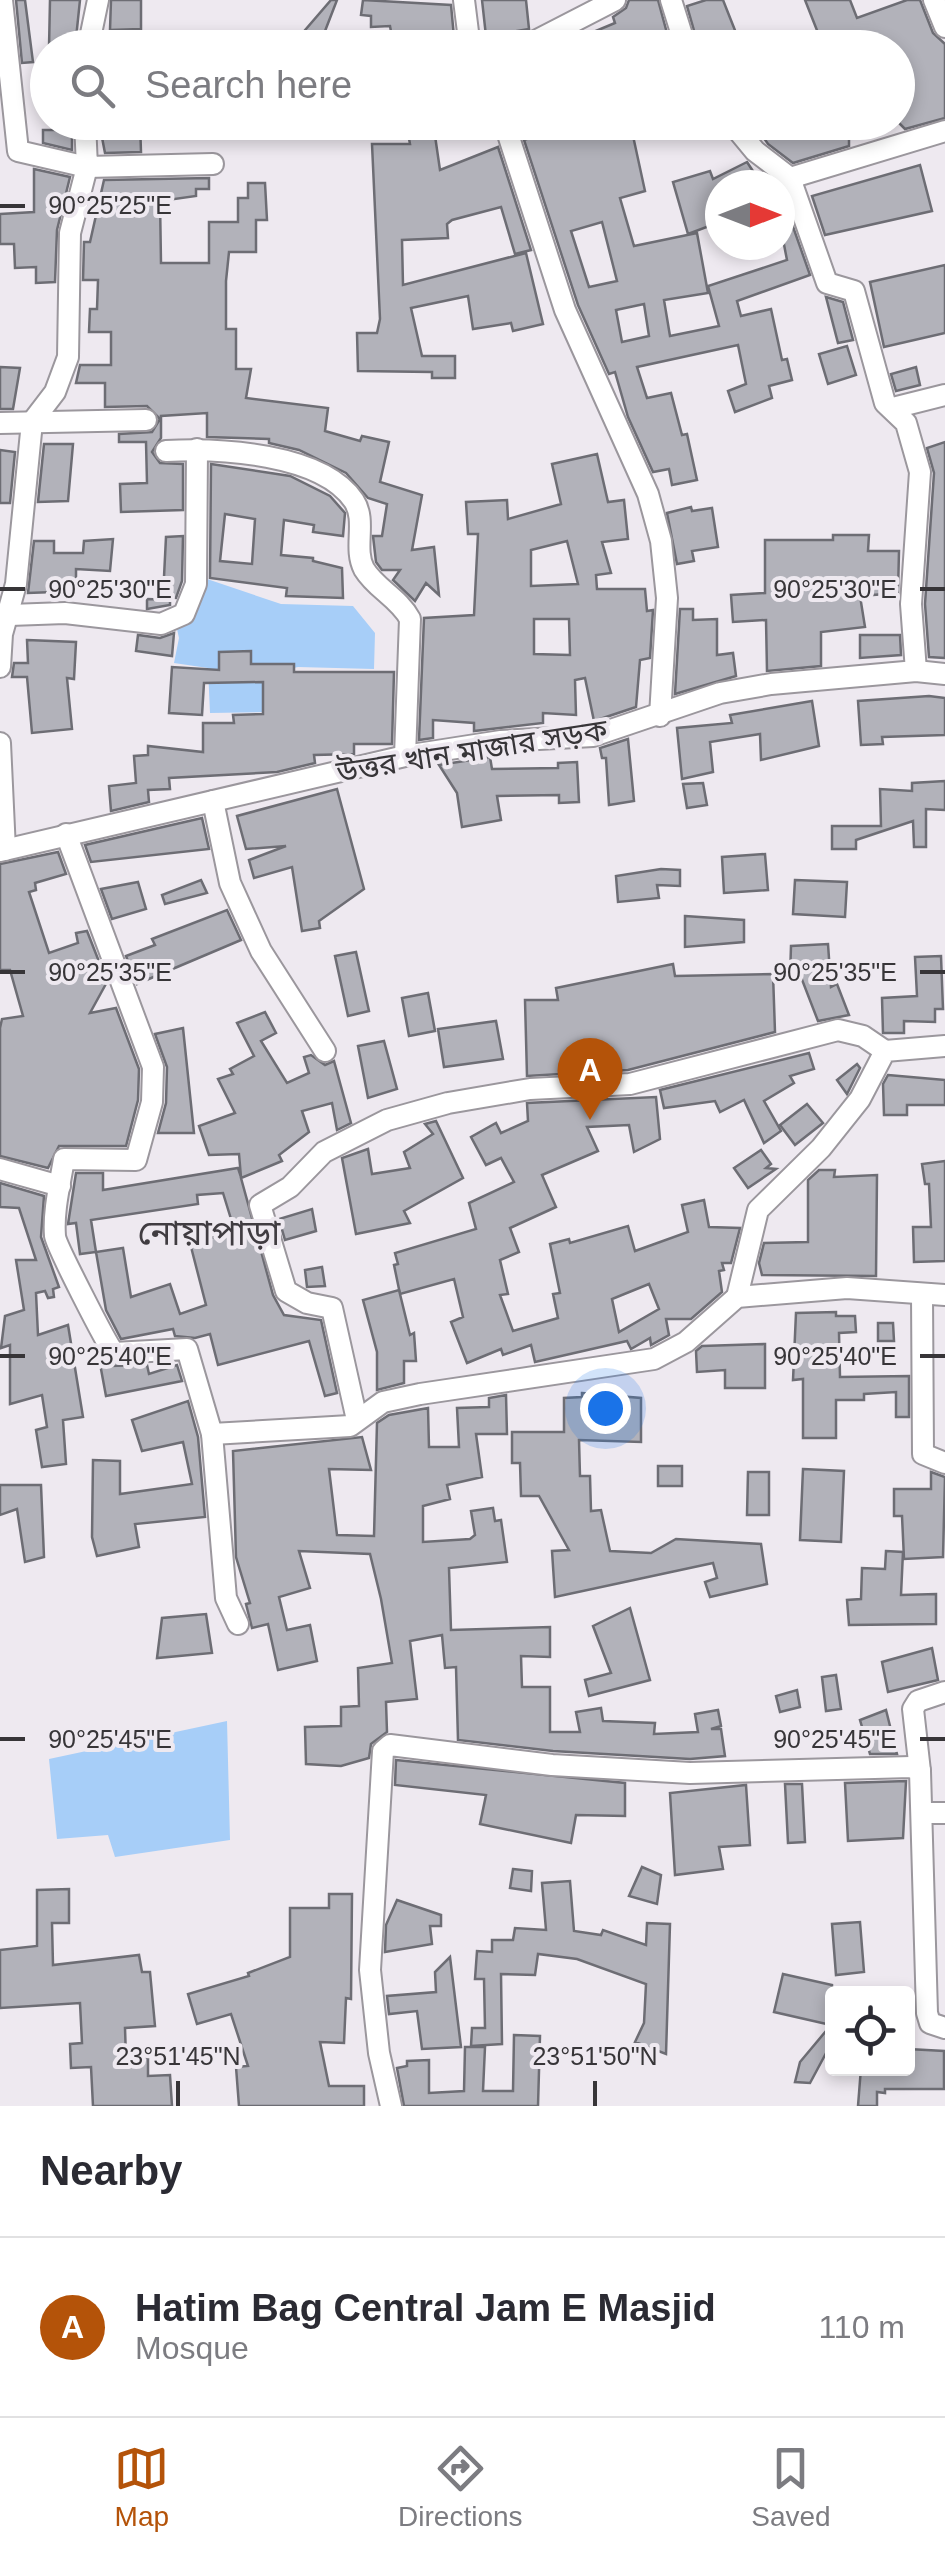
<!DOCTYPE html>
<meta charset="utf-8">
<style>
body{margin:0;font-family:Helvetica,"Noto Sans Bengali",sans-serif;background:#f2f2f3;color:#2b2b33}
.controls{position:absolute;right:30px;bottom:30px;display:grid;overflow:hidden;border-radius:10px;box-shadow:0 5px 15px #0003}
.controls button{width:90px;height:90px;display:grid;place-items:center;padding:0;border:0;border-bottom:2px solid #e1e1e2;background:#fff;color:#2b2b33;font:50px sans-serif}
.compass{position:absolute;left:705px;top:170px;width:90px;height:90px;border-radius:50%;background:#fff;box-shadow:0 5px 15px #0003;rotate:90deg}
.you{position:absolute;left:605px;top:1408px;width:35px;height:35px;margin:-25px;border:8px solid #fff;border-radius:50%;background:#1a73e8;box-shadow:0 0 0 15px #1a73e833}
.badge{display:grid;place-items:center;width:65px;height:65px;border-radius:50%;background:#b45309;color:#fff;font-size:32px;font-weight:700}
.pin{position:absolute;translate:-50% -82px;filter:drop-shadow(0 2px 5px #0008)}
.pin::after{content:'';position:absolute;top:52px;width:35px;height:30px;background:inherit;clip-path:polygon(0 0,100% 0,50% 100%)}
.list{margin:0;padding:0;list-style:none}
h2{display:flex;justify-content:space-between;align-items:center;height:130px;margin:0;padding:0 40px;font-size:42px}
h2 small{font-size:32px;font-weight:400;color:#7c7c81}
.list li{display:grid;grid-template-columns:65px 1fr auto;gap:30px;align-items:center;box-sizing:border-box;height:180px;padding:0 40px;border-top:2px solid #e1e1e2}
.list b{display:block;font-size:38px;white-space:nowrap}
.list p{margin:0;font-size:32px;white-space:nowrap;color:#7c7c81}
.list em{font-size:32px;font-style:normal;color:#7c7c81}
.icon{flex:none;width:55px;height:55px;fill:none;stroke:currentColor;stroke-width:2;stroke-linecap:round;stroke-linejoin:round}
.map{position:relative;flex:none;width:945px;height:2106px;overflow:hidden}
.search{position:absolute;background:#fff;box-shadow:0 5px 15px #0003;left:30px;right:30px;top:30px;height:110px;display:flex;align-items:center;gap:25px;box-sizing:border-box;padding:0 35px;border-radius:55px;color:#7c7c81;font-size:38px}
.sheet{height:310px;background:#fff}
nav{display:flex;justify-content:space-around;align-items:center;box-sizing:border-box;height:140px;border-top:2px solid #e1e1e2;background:#fff;font-size:28px;color:#7c7c81}
nav a{display:grid;justify-items:center;gap:5px}
nav .on{color:#b45309}
.map>svg:first-child{display:block}
.water{fill:#a7cef8}
.building{fill:#b2b2ba;stroke:#6d6d74;stroke-width:2.5;fill-rule:evenodd}
.lines{fill:none;stroke-linecap:round;stroke-linejoin:round}
.minor-casing{stroke:#9b979d;stroke-width:24}
.minor{stroke:#fff;stroke-width:20}
.ticks{fill:none;stroke:#373538;stroke-width:4}
.labels{text-anchor:middle;stroke-width:8;stroke-linejoin:round;paint-order:stroke}
.street-label{font-size:30px;fill:#373538;stroke:#eee9f0}
.quarter-label{font-size:35px;fill:#403c41;stroke:#eee9f0}
.ticks-label{font-size:25px;text-anchor:middle;fill:#373538;stroke:#eee9f0;stroke-width:8;stroke-linejoin:round;paint-order:stroke}
</style>
<div class="map">
<svg width="945" height="2106" viewBox="0 0 945 2106">
<rect width="100%" height="100%" fill="#eee9f0"/>
<g class="water">
<polygon points="207,579 281,604 353,606 375,633 374,669 298,667 271,673 269,712 210,713 208,668 174,663 179,638 175,620 199,596"/>
<polygon points="227,1721 230,1840 115,1857 108,1835 57,1839 49,1759"/>
</g>
<g class="building">
<polygon points="16,0 25,0 33,62 22,63"/>
<polygon points="50,0 80,0 75,48 49,48"/>
<polygon points="111,0 141,0 141,29 110,30"/>
<polygon points="331,0 337,0 320,44 300,36"/>
<polygon points="363,0 451,5 455,48 394,48 390,26 371,27 371,16 361,15"/>
<polygon points="482,0 526,0 529,29 486,36"/>
<polygon points="629,0 658,0 671,48 555,48 615,23 613,17 626,8"/>
<polygon points="706,0 723,0 742,48 699,48 687,6"/>
<polygon points="805,0 850,0 857,18 907,0 920,0 933,33 945,44 945,118 905,129 898,122 898,48 880,48 877,40 857,48 824,48"/>
<rect x="151" y="32" width="15" height="16"/>
<polygon points="266,32 299,48 254,48"/>
<polygon points="99,122 140,122 141,152 105,153"/>
<polygon points="406,122 433,122 440,170 498,147 531,250 515,254 501,207 452,220 447,224 448,238 402,240 403,285 526,253 543,324 513,331 511,323 473,329 468,296 411,308 422,356 455,356 455,378 432,378 432,372 358,371 357,333 377,333 380,319 372,144 410,144"/>
<path d="M548,122H630L645,191L620,198L634,246L697,233L708,293L664,300L670,336L719,326L708,286L787,260L780,224L791,221L810,275L737,301L741,316L771,309L782,360L787,359L792,380L769,386L772,398L735,412L728,391L746,384L738,345L637,367L647,398L671,393L682,435L687,434L697,480L672,485L669,469L653,472L628,417L615,372L609,374L578,305L524,140L545,132ZM602,222L617,281L589,287L571,231ZM644,304L649,336L622,342L616,310Z"/>
<polygon points="753,122 891,122 891,125 849,139 849,146 793,163 768,144"/>
<polygon points="43,130 72,130 72,150 43,143"/>
<polygon points="747,162 762,185 720,185 720,222 688,234 673,182 710,171 713,179"/>
<polygon points="920,165 932,211 825,235 812,196"/>
<polygon points="34,169 70,177 57,230 55,282 36,283 36,267 15,268 14,244 0,244 0,214 34,212"/>
<polygon points="209,178 209,189 196,189 196,196 160,201 161,263 209,263 209,222 238,222 238,198 248,198 248,183 265,183 267,220 256,220 256,252 229,252 226,281 226,329 236,329 236,369 251,369 246,398 328,408 325,431 360,441 362,436 389,442 380,482 422,495 412,550 434,547 439,595 426,583 415,601 393,580 400,570 382,570 376,562 373,536 382,536 387,504 368,498 346,473 299,450 269,443 269,439 207,437 207,413 161,416 161,438 152,452 160,463 183,464 183,510 121,512 120,484 147,483 146,442 119,442 119,434 152,432 160,419 147,406 105,407 105,383 76,383 80,365 111,365 111,332 89,332 90,309 97,309 98,280 83,280 84,242 90,242 104,180"/>
<polygon points="945,265 945,333 884,347 870,282"/>
<polygon points="826,297 843,302 853,340 838,343"/>
<polygon points="847,346 856,375 828,384 819,354"/>
<polygon points="0,367 20,368 13,409 0,409"/>
<polygon points="916,367 920,385 896,391 891,374"/>
<polygon points="945,442 945,658 929,657 925,604 934,473 927,448"/>
<polygon points="44,444 73,444 68,501 38,502"/>
<polygon points="0,450 15,452 10,503 0,503"/>
<path d="M597,454L608,502L624,500L628,539L602,542L611,573L596,575L597,589H645L647,611L653,610L650,658L640,660L636,707L594,721L585,678L575,680L576,715L543,713V723L474,731V723L433,720V738L419,740L424,618L474,615L478,534H468L466,502L507,500L508,519L561,504L552,464ZM567,541L578,584L531,586V550ZM534,619H569L570,655L534,654Z"/>
<path d="M211,464L290,476L330,496L345,513L343,536L313,532L314,525L284,520L281,555L313,558V561L342,568L343,598L286,596L287,588L210,578ZM225,514L255,519L252,564L220,561Z"/>
<polygon points="691,507 692,511 712,508 718,547 692,551 694,561 677,564 667,513"/>
<polygon points="833,535 869,535 868,551 899,551 898,593 860,596 865,627 821,632 821,666 767,671 766,620 733,622 731,595 765,593 765,540 833,540"/>
<polygon points="183,536 182,581 176,598 163,597 166,537"/>
<polygon points="113,539 110,571 76,569 76,581 54,581 54,592 28,593 34,541 54,541 54,553 83,553 84,541"/>
<polygon points="147,599 170,600 170,605 147,609"/>
<polygon points="680,609 693,609 693,620 717,619 717,655 733,653 736,676 675,694"/>
<polygon points="174,633 172,656 136,651 138,635 160,638"/>
<polygon points="860,635 900,635 901,655 860,658"/>
<polygon points="27,640 76,642 74,679 67,678 72,729 32,733 27,677 12,677 14,663 28,663"/>
<polygon points="251,651 251,664 294,664 294,672 394,672 392,744 354,744 354,754 314,755 315,763 277,772 169,778 170,789 148,790 149,802 111,811 109,786 136,783 134,756 148,755 148,746 203,752 203,723 234,723 233,715 263,714 263,682 204,683 202,715 169,713 172,667 219,670 219,652"/>
<polygon points="929,696 945,698 945,735 882,737 883,744 861,745 858,701"/>
<polygon points="812,701 819,746 761,760 760,734 710,742 713,772 682,779 677,728 732,723 730,715"/>
<polygon points="628,739 634,801 609,805 606,758 602,758 600,748"/>
<polygon points="490,757 492,769 558,768 558,763 577,762 579,802 559,803 559,795 497,796 501,820 462,827 457,793 439,765"/>
<polygon points="945,781 945,810 926,809 926,847 914,847 913,821 856,840 856,849 832,849 832,826 881,826 880,789 912,791 912,783"/>
<polygon points="703,783 707,805 687,808 683,784"/>
<polygon points="337,789 364,889 319,921 320,928 302,931 292,867 254,878 249,860 286,846 246,849 237,816"/>
<polygon points="202,818 209,849 91,862 85,845"/>
<polygon points="58,852 66,874 35,883 36,890 29,892 49,953 78,943 76,933 87,931 107,982 90,1013 116,1008 139,1069 138,1100 126,1146 59,1146 48,1168 0,1156 0,1028 2,1019 23,1016 10,970 0,970 0,864"/>
<polygon points="765,854 768,890 724,893 722,857"/>
<polygon points="661,869 680,870 680,886 657,885 659,898 618,902 616,876"/>
<polygon points="201,880 207,893 165,904 162,895"/>
<polygon points="795,880 847,882 845,917 793,914"/>
<polygon points="138,882 146,909 112,919 101,889"/>
<polygon points="227,910 241,940 137,984 126,956 155,945 152,939"/>
<polygon points="685,916 744,920 744,942 685,947"/>
<polygon points="828,944 831,987 837,984 849,1015 818,1021 801,977 790,978 791,946"/>
<polygon points="356,952 369,1011 348,1016 335,956"/>
<polygon points="941,956 943,1009 935,1009 935,1022 904,1021 904,1033 883,1033 882,998 917,996 915,957"/>
<polygon points="673,964 675,976 773,974 775,1032 628,1070 527,1076 525,1000 558,1000 556,988"/>
<polygon points="428,993 435,1031 409,1036 402,998"/>
<polygon points="265,1012 276,1033 261,1041 287,1083 309,1073 304,1057 311,1055 325,1065 334,1061 351,1123 337,1130 332,1103 302,1111 309,1132 279,1155 282,1161 241,1178 273,1295 284,1315 321,1320 337,1393 325,1396 309,1341 218,1365 210,1334 195,1338 175,1336 173,1329 121,1339 106,1310 96,1252 123,1248 131,1297 170,1284 180,1314 206,1305 190,1243 235,1232 223,1193 197,1195 198,1204 91,1220 96,1252 80,1254 76,1223 68,1224 76,1173 103,1173 103,1190 238,1168 241,1177 239,1154 209,1155 199,1126 235,1113 218,1079 233,1074 230,1069 254,1056 237,1023"/>
<polygon points="496,1021 503,1059 444,1067 438,1029"/>
<polygon points="183,1028 194,1133 158,1133 166,1103 167,1067 155,1034"/>
<polygon points="384,1041 397,1089 368,1098 358,1046"/>
<polygon points="809,1053 814,1069 790,1076 794,1083 764,1101 781,1131 764,1143 744,1100 720,1112 715,1101 664,1108 660,1090"/>
<polygon points="857,1064 860,1068 847,1094 837,1080"/>
<polygon points="888,1075 945,1080 945,1105 907,1105 907,1115 884,1115 883,1084"/>
<path d="M656,1097L660,1139L634,1152L629,1125L587,1127L598,1151L542,1175L556,1207L510,1228L519,1252L500,1260L508,1294L500,1295L513,1331L558,1318L553,1294L560,1293L550,1244L569,1239L570,1243L628,1226L635,1251L688,1232L682,1205L704,1200L709,1227L740,1228L731,1263H722L724,1270L719,1271L722,1292L691,1319H666L669,1335L651,1345L650,1338L631,1349L627,1341L535,1362L531,1345L503,1355L501,1349L467,1363L451,1322L463,1317L454,1279L400,1294L394,1265L398,1264L395,1253L476,1229L469,1203L514,1182L501,1158L486,1165L471,1137L496,1123L501,1133L528,1121L527,1103ZM649,1284L659,1309L619,1332L612,1299Z"/>
<polygon points="807,1104 823,1123 795,1145 780,1125"/>
<polygon points="436,1121 463,1178 404,1211 410,1223 356,1234 342,1158 368,1149 372,1174 410,1168 404,1152 433,1134 425,1124"/>
<polygon points="761,1150 771,1164 766,1168 776,1169 748,1188 734,1168"/>
<polygon points="945,1161 945,1261 914,1262 913,1227 931,1227 929,1184 925,1184 922,1164"/>
<polygon points="819,1170 835,1170 834,1177 877,1175 876,1276 762,1275 759,1263 764,1243 808,1242 808,1180"/>
<polygon points="0,1183 44,1196 41,1237 59,1287 53,1289 54,1297 48,1298 45,1291 36,1293 38,1335 68,1325 83,1417 63,1420 66,1464 42,1467 36,1430 47,1427 42,1395 10,1404 10,1345 1,1348 5,1316 24,1310 16,1260 36,1260 19,1208 0,1207"/>
<polygon points="312,1209 316,1231 285,1240 279,1219"/>
<polygon points="322,1267 325,1286 307,1287 305,1270"/>
<polygon points="399,1290 410,1335 414,1333 416,1361 404,1361 404,1383 377,1390 377,1352 363,1300"/>
<polygon points="836,1312 836,1316 855,1316 856,1332 839,1333 840,1377 909,1376 909,1417 896,1417 896,1392 864,1394 864,1400 836,1400 836,1438 803,1438 803,1379 793,1380 796,1313"/>
<polygon points="878,1323 893,1323 894,1341 878,1341"/>
<polygon points="765,1344 765,1388 725,1388 725,1370 697,1372 696,1351 702,1346"/>
<polygon points="98,1353 109,1366 147,1365 149,1374 177,1365 182,1381 106,1396"/>
<polygon points="582,1393 641,1398 641,1442 579,1440 580,1476 590,1476 591,1511 601,1510 610,1551 651,1553 676,1539 761,1544 767,1584 710,1597 705,1582 717,1578 713,1563 555,1597 552,1551 569,1550 539,1496 521,1496 520,1463 512,1463 512,1432 564,1432 564,1398 582,1397"/>
<polygon points="506,1395 507,1434 476,1434 482,1477 447,1485 450,1499 423,1506 423,1542 470,1539 475,1535 471,1511 493,1508 495,1521 501,1520 507,1562 449,1568 451,1630 550,1627 550,1657 521,1656 522,1687 550,1687 550,1732 580,1732 576,1712 601,1708 603,1721 655,1723 654,1734 698,1732 695,1714 718,1710 721,1726 711,1729 721,1729 725,1756 690,1759 553,1751 458,1740 456,1667 445,1668 442,1635 410,1641 417,1699 386,1702 387,1732 371,1744 369,1758 341,1766 306,1764 305,1727 341,1726 341,1707 359,1706 358,1668 392,1663 381,1599 370,1554 299,1551 310,1588 279,1597 287,1630 310,1625 317,1661 278,1670 268,1624 252,1628 246,1604 250,1603 236,1557 233,1451 362,1437 371,1470 329,1469 337,1535 374,1536 377,1423 389,1415 428,1408 429,1447 459,1447 457,1408 489,1407 489,1398"/>
<polygon points="188,1401 198,1437 205,1517 135,1524 139,1547 97,1556 92,1537 93,1460 120,1461 120,1494 192,1484 183,1442 142,1451 132,1420"/>
<rect x="658" y="1466" width="24" height="20"/>
<polygon points="803,1469 844,1471 841,1542 800,1540"/>
<polygon points="748,1472 769,1472 769,1515 747,1515"/>
<polygon points="931,1472 945,1477 943,1557 904,1559 902,1516 894,1516 894,1489 931,1489"/>
<polygon points="0,1485 41,1485 44,1557 25,1562 17,1509 0,1515"/>
<polygon points="886,1551 903,1552 901,1595 936,1594 936,1624 849,1625 847,1600 861,1599 862,1568 885,1569"/>
<polygon points="630,1608 650,1680 589,1696 585,1680 611,1673 593,1626"/>
<polygon points="206,1614 212,1653 157,1658 162,1618"/>
<polygon points="932,1648 938,1680 888,1692 882,1662"/>
<polygon points="836,1675 841,1709 826,1711 822,1677"/>
<polygon points="797,1690 800,1707 780,1712 776,1696"/>
<polygon points="886,1710 897,1754 870,1754 860,1720"/>
<polygon points="396,1760 625,1783 625,1816 576,1815 571,1843 480,1824 486,1795 395,1785"/>
<polygon points="906,1781 903,1838 848,1841 845,1783"/>
<polygon points="785,1784 802,1784 805,1842 788,1843"/>
<polygon points="746,1785 750,1845 719,1847 723,1869 675,1875 670,1793"/>
<polygon points="642,1867 661,1875 657,1904 629,1896"/>
<polygon points="513,1869 532,1871 531,1891 510,1888"/>
<polygon points="570,1881 574,1931 601,1935 603,1930 646,1945 647,1923 670,1924 666,2054 635,2042 644,2023 646,1984 577,1959 538,1954 535,1975 501,1974 502,2044 471,2046 472,2028 485,2028 484,1979 475,1979 477,1951 492,1952 492,1940 513,1940 515,1928 546,1930 542,1883"/>
<polygon points="69,1889 69,1923 52,1923 53,1965 139,1955 142,1972 150,1972 155,2026 125,2028 126,2058 148,2057 148,2076 170,2075 172,2106 93,2106 91,2067 71,2068 70,2044 82,2043 80,2003 0,2008 0,1950 37,1946 37,1890"/>
<polygon points="329,1894 352,1894 351,1999 346,1998 344,2043 320,2042 329,2086 364,2086 364,2106 239,2106 236,2067 248,2066 231,2014 197,2024 188,1994 249,1976 248,1973 290,1957 290,1908 329,1908"/>
<polygon points="397,1900 441,1915 441,1926 430,1926 432,1944 385,1952 386,1925"/>
<polygon points="860,1922 864,1972 836,1975 832,1924"/>
<polygon points="450,1957 461,2047 422,2049 417,2011 389,2014 387,1996 436,1992 435,1972"/>
<polygon points="783,1974 832,1985 832,2042 810,2083 795,2082 800,2062 831,2025 774,2012"/>
<polygon points="514,2035 540,2036 538,2106 404,2106 397,2068 407,2066 407,2061 429,2060 429,2093 464,2091 465,2047 485,2047 483,2091 513,2091"/>
<polygon points="908,2049 944,2051 944,2089 885,2089 885,2093 877,2092 877,2106 858,2106 861,2068 908,2068"/>
</g>
<g class="lines">
<g class="minor-casing">
<g id="minor">
<polyline points="464,0 470,48"/>
<polyline points="671,0 686,48"/>
<polyline points="934,0 945,27"/>
<polyline points="88,48 98,0"/>
<polyline points="522,48 615,0"/>
<polyline points="85,122 87,167 213,164"/>
<polyline points="504,122 565,310 648,494 661,541 667,598 660,716"/>
<polyline points="731,122 755,151 790,178"/>
<polyline points="508,131 535,122"/>
<polyline points="893,408 945,395"/>
<polyline points="0,423 146,420"/>
<path d="M166,451C218,448 322,453 354,501C367,521 353,548 364,569C376,589 399,598 410,619L405,756"/>
<polyline points="10,615 65,613 161,624 184,614 196,584 197,449"/>
<polyline points="0,667 2,634 16,584 32,422 55,392 68,357 70,233 87,167 18,151 2,0"/>
<polyline points="916,671 911,604 920,472 906,423 885,403 854,291 827,283 790,178 945,131"/>
<polyline points="0,743 5,850"/>
<polyline points="213,801 230,883 261,951 325,1051"/>
<path d="M66,834L153,1067L152,1102L136,1160L64,1159C60,1184 53,1211 55,1236C56,1245 106,1343 114,1353L187,1349L212,1434L350,1426L383,1402L420,1394L654,1359L686,1342L737,1297L847,1288L945,1295"/>
<polyline points="0,851 405,756 501,741 593,736 720,693 771,684 916,671 945,674"/>
<polyline points="0,1169 60,1186"/>
<polyline points="922,1295 923,1454 945,1463"/>
<polyline points="737,1297 758,1210 821,1148 860,1099 885,1051 945,1046"/>
<polyline points="357,1420 332,1308 307,1303 286,1291 260,1205 290,1187 324,1152 387,1120 448,1103 530,1089 630,1084 838,1030 863,1036 885,1051"/>
<polyline points="212,1434 226,1598 238,1624"/>
<polyline points="920,1771 913,1709 918,1701 945,1692"/>
<polyline points="924,1813 945,1813"/>
<polyline points="391,2106 379,2053 370,1970 383,1751 390,1745 552,1765 690,1773 911,1767 920,1771 927,2013 930,2023 945,2028"/>
</g>
</g>
<use href="#minor" class="minor"/>
</g>
<path class="ticks" d="M0,206H25M0,589H25M920,589H945M0,972H25M920,972H945M0,1356H25M920,1356H945M0,1739H25M920,1739H945M178,2081V2106M595,2081V2106"/>
<g class="labels">
<g class="street-label">
<text transform="translate(472 751) rotate(-9)" y="10">উত্তর খান মাজার সড়ক</text>
</g>
<g class="quarter-label">
<text x="209" y="1245">নোয়াপাড়া</text>
</g>
</g>
<g class="ticks-label">
<text x="110" y="214">90°25'25"E</text>
<text x="110" y="598">90°25'30"E</text>
<text x="835" y="598">90°25'30"E</text>
<text x="835" y="981">90°25'35"E</text>
<text x="110" y="981">90°25'35"E</text>
<text x="835" y="1365">90°25'40"E</text>
<text x="110" y="1365">90°25'40"E</text>
<text x="110" y="1748">90°25'45"E</text>
<text x="835" y="1748">90°25'45"E</text>
<text x="178" y="2065">23°51'45"N</text>
<text x="595" y="2065">23°51'50"N</text>
</g>
</svg>
<div class="controls">
<button><svg class="icon" aria-label="locate" viewBox="0 0 24 24"><circle cx="12" cy="12" r="6"/><path d="M12 2v4M12 18v4M2 12h4M18 12h4"/></svg></button>
</div>
<svg class="compass" viewBox="-18 -18 36 36"><path d="M0-13l5 13h-10z" fill="#e53935"/><path d="M0 13l5-13h-10z" fill="#7c7c81"/></svg>
<div class="you"></div>
<div class="pin badge" style="left:590px;top:1120px">A</div>
<div class="search"><svg class="icon" aria-label="search" viewBox="0 0 24 24"><circle cx="10" cy="10" r="6"/><path d="M15 15l6 6"/></svg>Search here</div>
</div>
<section class="sheet">
<h2>Nearby<small></small></h2>
<ul class="list">
<li><span class="badge">A</span><div><b>Hatim Bag Central Jam E Masjid</b><p>Mosque</p></div><em>110 m</em></li>
</ul>
</section>
<nav>
<a class="on"><svg class="icon" aria-label="map" viewBox="0 0 24 24"><path d="M3 6l6-2 6 2 6-2v14l-6 2-6-2-6 2zM9 4v14M15 6v14"/></svg>Map</a>
<a><svg class="icon" aria-label="directions" viewBox="0 0 24 24"><path d="M12 3l9 9-9 9-9-9zM9 14v-3h6M13 9l2 2-2 2"/></svg>Directions</a>
<a><svg class="icon" aria-label="saved" viewBox="0 0 24 24"><path d="M7 4h10v16l-5-4-5 4z"/></svg>Saved</a>
</nav>
